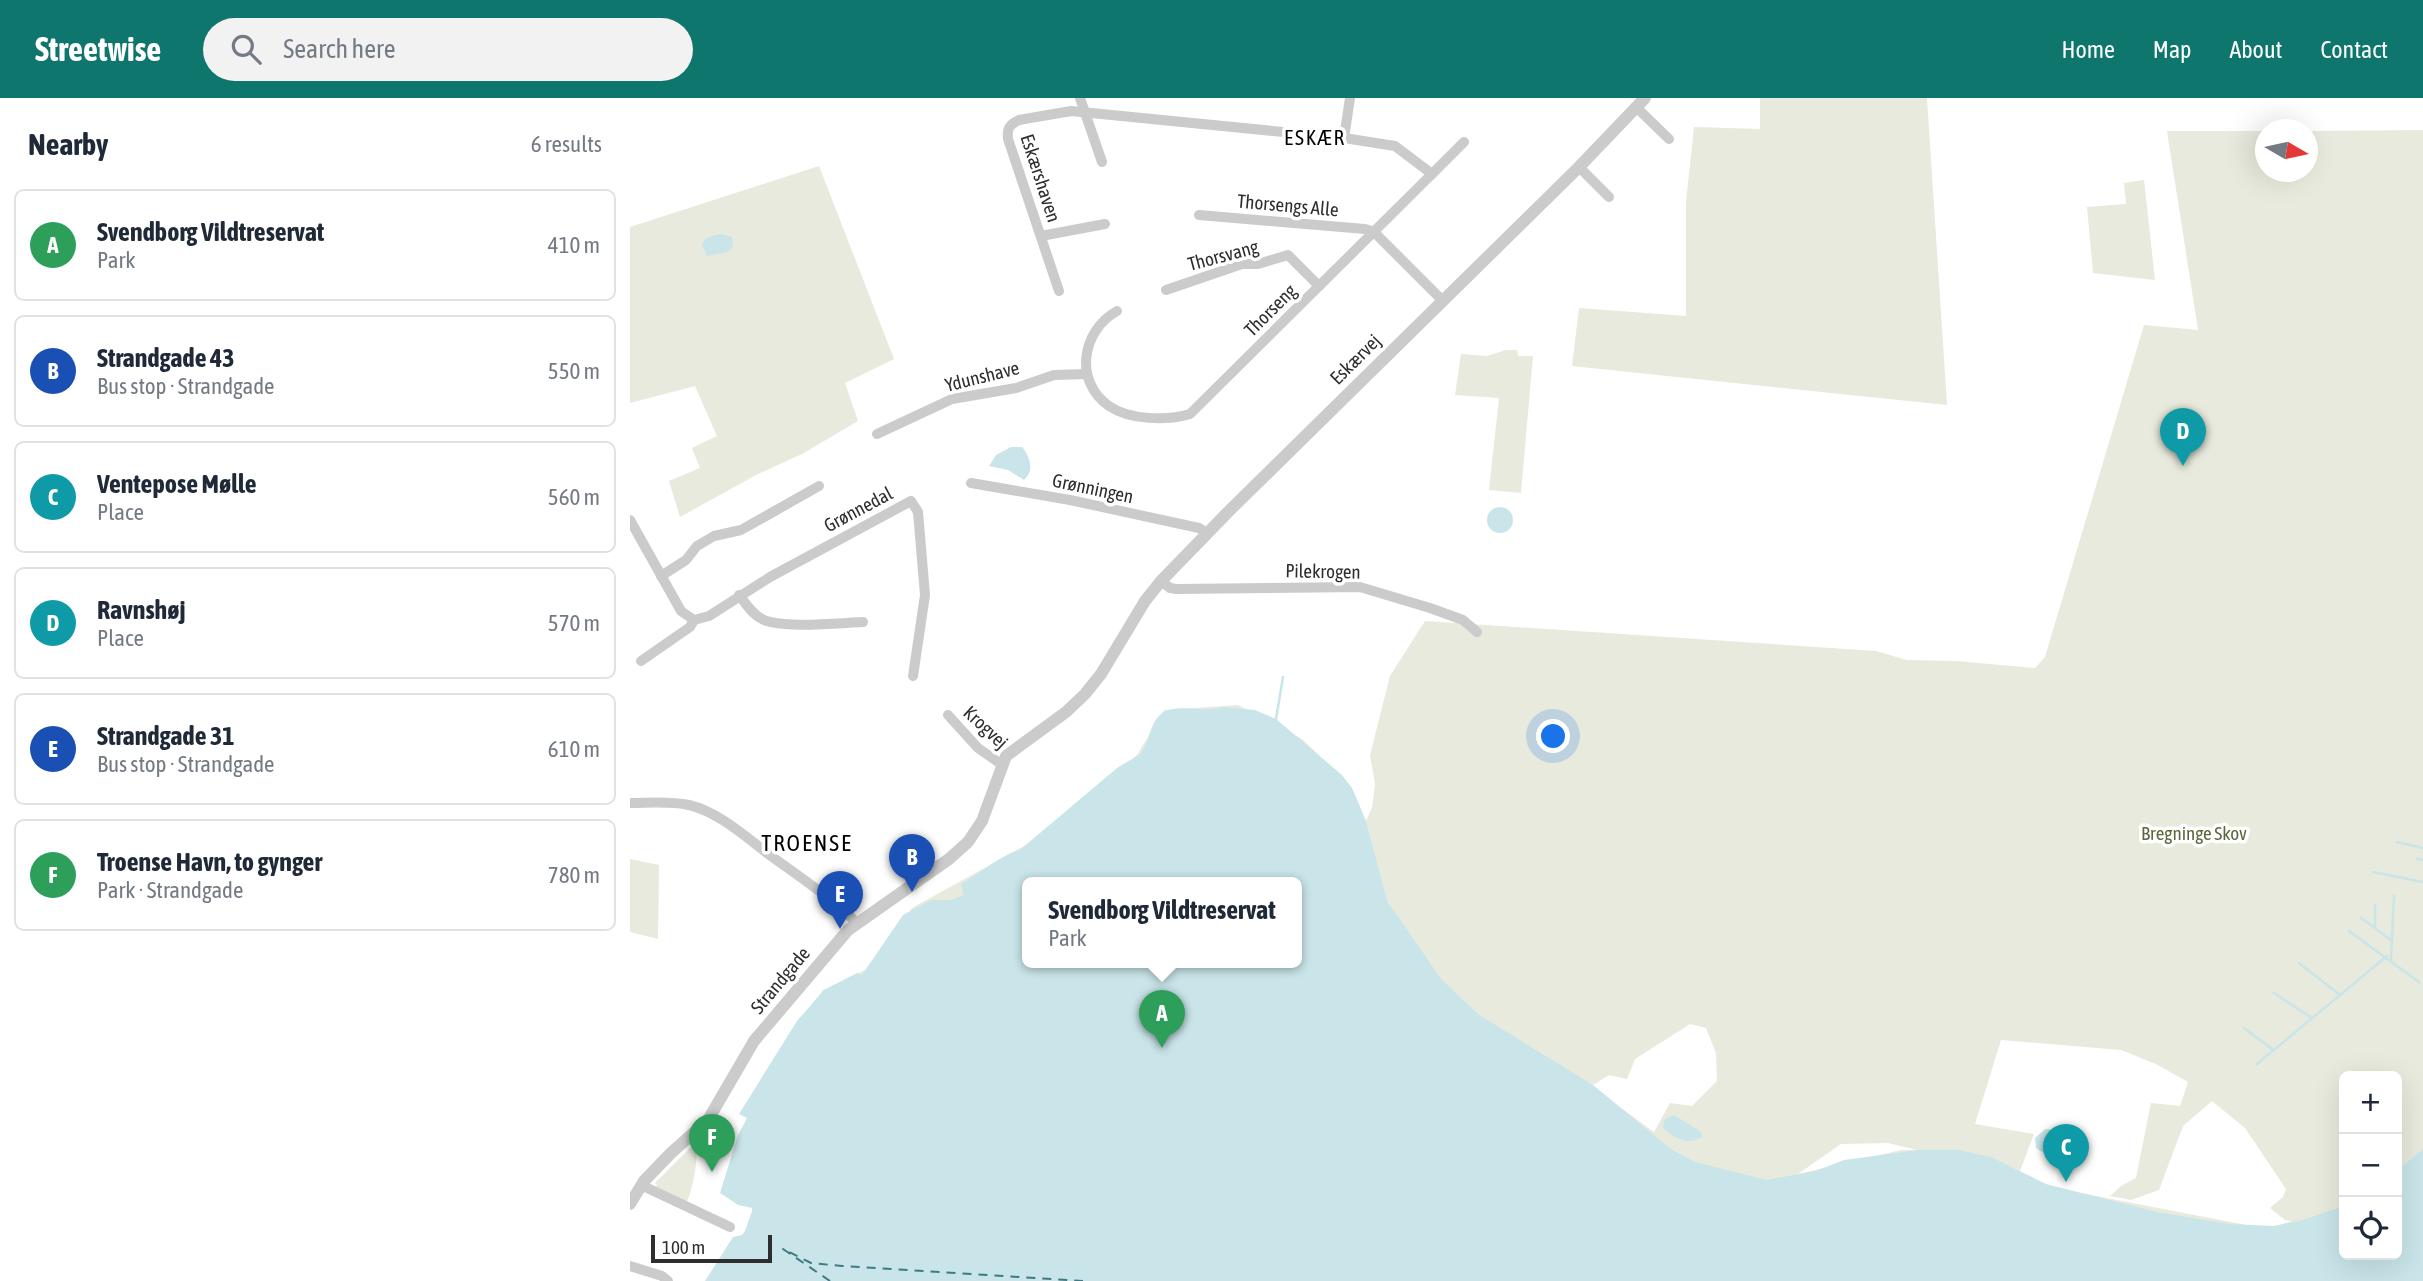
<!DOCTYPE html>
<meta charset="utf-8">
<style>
body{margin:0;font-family:"Asap Condensed",sans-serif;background:#f2f2f3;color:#1f2937}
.controls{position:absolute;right:21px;bottom:21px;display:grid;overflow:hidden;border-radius:10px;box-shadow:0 7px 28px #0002}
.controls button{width:63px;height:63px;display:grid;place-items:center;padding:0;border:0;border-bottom:2px solid #e0e1e3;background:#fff;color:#1f2937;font:35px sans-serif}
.compass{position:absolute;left:1625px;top:21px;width:63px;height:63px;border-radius:50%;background:#fff;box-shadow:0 7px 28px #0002;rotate:99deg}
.scale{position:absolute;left:21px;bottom:18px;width:121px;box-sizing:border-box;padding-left:7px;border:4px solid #2e2e2e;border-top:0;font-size:19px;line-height:24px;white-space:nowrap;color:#2e2e2e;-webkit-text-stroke:5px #fff;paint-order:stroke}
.you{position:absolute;left:924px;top:639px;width:24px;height:24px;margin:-18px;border:5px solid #fff;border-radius:50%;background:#1a73e8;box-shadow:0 0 0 10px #1a73e833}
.badge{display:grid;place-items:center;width:46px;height:46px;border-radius:50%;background:#0f766e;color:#fff;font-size:23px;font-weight:700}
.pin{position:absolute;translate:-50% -58px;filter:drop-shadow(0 2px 4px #0008)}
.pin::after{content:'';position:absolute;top:37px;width:24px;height:21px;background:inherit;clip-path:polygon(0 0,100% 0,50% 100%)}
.popup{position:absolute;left:392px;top:779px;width:280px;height:91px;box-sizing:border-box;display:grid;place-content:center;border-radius:10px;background:#fff;filter:drop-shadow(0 2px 5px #0005);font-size:23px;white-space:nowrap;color:#747a83}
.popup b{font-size:26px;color:#1f2937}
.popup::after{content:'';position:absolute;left:50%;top:100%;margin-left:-14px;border:14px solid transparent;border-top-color:#fff}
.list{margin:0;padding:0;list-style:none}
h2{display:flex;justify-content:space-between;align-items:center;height:91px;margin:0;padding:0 28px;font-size:30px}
h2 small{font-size:23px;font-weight:400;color:#747a83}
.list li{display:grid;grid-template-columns:46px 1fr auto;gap:21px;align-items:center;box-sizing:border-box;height:112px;margin:0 14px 14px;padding:0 14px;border:2px solid #e0e1e3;border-radius:10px}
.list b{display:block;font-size:26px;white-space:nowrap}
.list p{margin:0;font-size:23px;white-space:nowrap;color:#747a83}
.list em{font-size:23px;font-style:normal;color:#747a83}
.icon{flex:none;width:38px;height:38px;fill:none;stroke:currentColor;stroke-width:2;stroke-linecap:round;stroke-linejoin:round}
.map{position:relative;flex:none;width:1793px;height:1183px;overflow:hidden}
header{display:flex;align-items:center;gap:42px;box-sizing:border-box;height:98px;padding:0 35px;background:#0f766e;color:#fff}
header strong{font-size:33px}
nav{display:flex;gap:38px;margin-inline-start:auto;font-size:24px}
.search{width:490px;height:63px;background:#f2f2f3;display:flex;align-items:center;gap:18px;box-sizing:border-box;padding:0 24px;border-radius:38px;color:#747a83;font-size:26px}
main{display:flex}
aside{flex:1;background:#fff}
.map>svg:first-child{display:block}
.green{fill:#e7eadc;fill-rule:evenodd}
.water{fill:#c9e5e9;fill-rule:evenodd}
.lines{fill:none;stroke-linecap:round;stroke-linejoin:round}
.stream{stroke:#c9e5e9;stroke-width:2.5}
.ferry{stroke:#3e7b85;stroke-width:2;stroke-dasharray:9 7;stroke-linecap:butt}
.minor{stroke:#cbcbcb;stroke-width:10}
.tertiary{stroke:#cbcbcb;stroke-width:12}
.labels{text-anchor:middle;stroke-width:7;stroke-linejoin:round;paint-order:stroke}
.street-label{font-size:19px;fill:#2e2e2e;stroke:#fff}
.park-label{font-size:19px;fill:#5b673d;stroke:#fff}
.neighbourhood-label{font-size:21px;letter-spacing:2px;fill:#000;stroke:#fff}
.quarter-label{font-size:23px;letter-spacing:2px;fill:#000;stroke:#fff}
</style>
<header>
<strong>Streetwise</strong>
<div class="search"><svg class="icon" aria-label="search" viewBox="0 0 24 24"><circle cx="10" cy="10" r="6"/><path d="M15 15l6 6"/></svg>Search here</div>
<nav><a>Home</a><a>Map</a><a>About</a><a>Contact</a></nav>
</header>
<main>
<aside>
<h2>Nearby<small>6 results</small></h2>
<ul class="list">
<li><span class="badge" style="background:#2e9e5b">A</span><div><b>Svendborg Vildtreservat</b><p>Park</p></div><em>410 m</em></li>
<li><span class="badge" style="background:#1a4fb4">B</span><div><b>Strandgade 43</b><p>Bus stop · Strandgade</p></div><em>550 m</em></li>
<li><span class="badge" style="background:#0f9aa8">C</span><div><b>Ventepose Mølle</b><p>Place</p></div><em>560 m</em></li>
<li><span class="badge" style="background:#0f9aa8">D</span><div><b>Ravnshøj</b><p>Place</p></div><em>570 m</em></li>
<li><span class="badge" style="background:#1a4fb4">E</span><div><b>Strandgade 31</b><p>Bus stop · Strandgade</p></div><em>610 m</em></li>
<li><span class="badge" style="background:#2e9e5b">F</span><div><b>Troense Havn, to gynger</b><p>Park · Strandgade</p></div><em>780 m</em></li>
</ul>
</aside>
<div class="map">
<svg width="1793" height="1183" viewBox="0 0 1793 1183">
<rect width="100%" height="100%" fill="#fff"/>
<g class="green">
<polygon points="1130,0 1297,0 1317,307 942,268 949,210 1056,218 1056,104 1064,29 1130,31"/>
<path d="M1793,32V1183L225,1007L111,1017L193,892L235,872L282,810L407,741L507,657L534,612L608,607L672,641L721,688L756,804L767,817L758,804L736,723L742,710L745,686L740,657L760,578L795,523L1246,553L1277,562L1326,563L1405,570L1415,559L1514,227L1568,232L1537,33H1635L1636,74H1678V33ZM397,784H667V864H397ZM1060,926L1076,930L1086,955L1087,983L1062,1008L1040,1005L1024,1034L950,980L963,987L979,977L997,981L1005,961ZM1371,942L1491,952L1526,966L1558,984L1550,1008L1521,1005L1506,1080L1491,1088L1480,1098L1501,1102L1529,1092L1553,1028L1582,1003L1615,1030L1656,1091L1653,1099L1640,1110L1655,1122L1662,1123L1637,1131L1414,1088L1375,1066L1390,1073L1404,1036L1345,1026ZM1714,978H1767V1157H1714ZM1258,1045L1287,1052H1271L1168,1076L1211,1046Z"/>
<polygon points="189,68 264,261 215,285 228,323 172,356 126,377 50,419 39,383 70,370 62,350 87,338 65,288 0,305 0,129"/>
<polygon points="1514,82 1525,182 1463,175 1457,109 1496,106 1494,85"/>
<polygon points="876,252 887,252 888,258 903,258 891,395 859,392 869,300 825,297 831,256 857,258"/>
<polygon points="0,761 29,767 28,841 0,834"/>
<path d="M66,1044C69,1056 63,1094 56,1105L25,1090L27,1087L25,1085Z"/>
</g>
<g class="water">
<path d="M91,136L102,139L103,148L98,154L77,158L72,147C75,138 82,138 91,136Z"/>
<path d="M381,349H392C400,358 405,373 394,382L378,372L359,368L366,357Z"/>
<circle cx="870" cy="422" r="13"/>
<path d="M593,609L625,612L646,621L712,677L723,692L736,723L758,804L811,881L849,917L963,987L1042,1052L1065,1064L1137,1082L1186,1073L1214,1062L1289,1052H1329L1361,1059L1416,1086L1527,1114L1599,1126L1644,1128L1669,1123L1714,1108V1157H1767V1073L1793,1051V1183H75L103,1139L112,1137L115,1133L122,1113V1110L108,1107L90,1095L108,1037L117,1020L109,1016L167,923L194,892L227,875L232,877L273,817L301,802H320L334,797L331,786C351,775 369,758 391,751L487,670C494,665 504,661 510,656C522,644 518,618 539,612C557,607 576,615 593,609ZM397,784H667V864H397Z"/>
<path d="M1044,1017L1071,1034L1072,1039C1056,1048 1045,1040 1033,1030L1034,1022Z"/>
<path d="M1415,1031L1429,1032L1448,1038C1454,1071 1423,1062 1406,1050L1405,1040Z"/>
</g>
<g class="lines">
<g class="stream">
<polyline points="646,621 653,579"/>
<polyline points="1767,744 1793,750"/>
<polyline points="1787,761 1793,762"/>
<polyline points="1743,774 1793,784"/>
<polyline points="1745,807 1745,830 1762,843"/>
<polyline points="1731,820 1745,830"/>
<polyline points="1719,833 1789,884"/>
<polyline points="1761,861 1764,798"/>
<polyline points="1669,865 1710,897"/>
<polyline points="1644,895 1682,920"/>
<polyline points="1614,930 1642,951"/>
<polyline points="1627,966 1757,858"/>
</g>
<polyline class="ferry" points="200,1183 153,1151 181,1165 212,1168 453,1183"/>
<g class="minor">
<polyline points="450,0 472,64"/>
<polyline points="1006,9 1039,41"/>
<polyline points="714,40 765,48 802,76 834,44"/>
<polyline points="949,69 979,99"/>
<polyline points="569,117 735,131 744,134 812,202"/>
<polyline points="411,138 475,126"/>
<polyline points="536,192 612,166 628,166 658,157 689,188"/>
<path d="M429,193L378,41C377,30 379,27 389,22L441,13L714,40L720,0"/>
<path d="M487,213C451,233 444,284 479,308C499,322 537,323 560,316L802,76"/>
<polyline points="247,336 322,301 386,290 424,277 457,276"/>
<polyline points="341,385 440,402 569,430 577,435"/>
<polyline points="0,422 51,513 64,522 79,518 140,479 281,403 288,414 295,497 283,578"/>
<polyline points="31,478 56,462 67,448 84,438 111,432 189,388"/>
<polyline points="531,483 540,490 546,491 730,489 800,510 833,522 847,534"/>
<path d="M109,497C116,506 122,516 132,521C152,531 208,525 233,524"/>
<polyline points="11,563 60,529 64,522"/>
<polyline points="318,617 348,650 371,666"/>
<path d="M0,705C19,705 40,703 59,707C89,714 117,740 141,758C170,779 200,799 226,824"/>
<polyline points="11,1087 100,1129"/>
<polyline points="0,1168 32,1178 38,1183"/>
</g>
<polyline class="tertiary" points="0,1106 14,1083 41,1055 78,1022 124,943 218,832 319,761 338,744 352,723 376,658 436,614 455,596 471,576 515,503 531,483 598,414 949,69 1015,0"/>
</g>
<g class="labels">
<g class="street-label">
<text transform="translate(411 80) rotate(72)" y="7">Eskærshaven</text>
<text transform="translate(658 107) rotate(5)" y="7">Thorsengs Alle</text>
<text transform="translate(593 157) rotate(-15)" y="7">Thorsvang</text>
<text transform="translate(640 212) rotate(-45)" y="7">Thorseng</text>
<text transform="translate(725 261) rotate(-45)" y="7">Eskærvej</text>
<text transform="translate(352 278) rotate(-14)" y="7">Ydunshave</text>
<text transform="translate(463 390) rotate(12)" y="7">Grønningen</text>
<text transform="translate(228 411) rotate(-28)" y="7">Grønnedal</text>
<text transform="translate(693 473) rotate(1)" y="7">Pilekrogen</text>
<text transform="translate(356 629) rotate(43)" y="7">Krogvej</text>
<text transform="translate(150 882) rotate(-50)" y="7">Strandgade</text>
</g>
<g class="park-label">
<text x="1564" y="742">Bregninge Skov</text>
</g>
<g class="neighbourhood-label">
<text x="685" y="47">ESKÆR</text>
</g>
<g class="quarter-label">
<text x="177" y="753">TROENSE</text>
</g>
</g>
</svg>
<div class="controls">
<button>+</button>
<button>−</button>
<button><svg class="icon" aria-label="locate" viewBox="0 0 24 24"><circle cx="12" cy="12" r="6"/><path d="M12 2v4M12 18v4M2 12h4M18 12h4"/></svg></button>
</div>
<svg class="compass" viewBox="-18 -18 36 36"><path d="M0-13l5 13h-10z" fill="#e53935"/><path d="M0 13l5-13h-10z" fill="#747a83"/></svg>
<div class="scale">100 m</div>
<div class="you"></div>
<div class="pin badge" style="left:532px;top:950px;background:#2e9e5b">A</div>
<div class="popup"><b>Svendborg Vildtreservat</b>Park</div>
<div class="pin badge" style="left:282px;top:794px;background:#1a4fb4">B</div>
<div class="pin badge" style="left:1436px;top:1084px;background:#0f9aa8">C</div>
<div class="pin badge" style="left:1553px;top:368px;background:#0f9aa8">D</div>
<div class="pin badge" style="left:210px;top:831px;background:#1a4fb4">E</div>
<div class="pin badge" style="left:82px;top:1074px;background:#2e9e5b">F</div>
</div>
</main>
